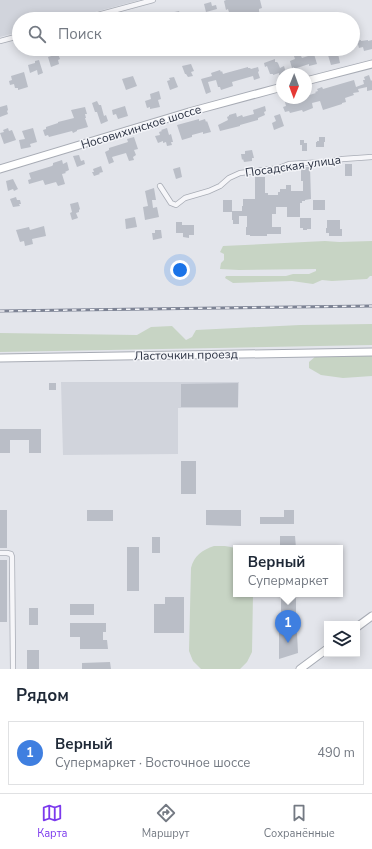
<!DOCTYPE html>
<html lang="ru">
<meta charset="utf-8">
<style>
body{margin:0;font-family:"Nunito Sans",sans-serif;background:#f2f2f3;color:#1f2937}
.controls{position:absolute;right:12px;bottom:12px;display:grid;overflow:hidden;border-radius:0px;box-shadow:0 2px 10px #0003}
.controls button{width:36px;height:36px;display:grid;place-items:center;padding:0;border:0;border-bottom:1px solid #e0e1e3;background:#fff;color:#1f2937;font:20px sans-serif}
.compass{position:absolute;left:276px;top:68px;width:36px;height:36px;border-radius:50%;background:#fff;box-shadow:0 2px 10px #0003;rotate:181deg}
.you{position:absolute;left:180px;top:270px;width:14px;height:14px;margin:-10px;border:3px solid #fff;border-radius:50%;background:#1a73e8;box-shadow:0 0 0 6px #1a73e833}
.badge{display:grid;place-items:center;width:26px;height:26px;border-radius:50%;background:#7c3aed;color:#fff;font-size:13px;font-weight:700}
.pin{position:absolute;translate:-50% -33px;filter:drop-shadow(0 1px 2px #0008)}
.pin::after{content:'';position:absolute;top:21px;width:14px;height:12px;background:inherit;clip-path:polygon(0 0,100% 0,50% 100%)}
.popup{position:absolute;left:233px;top:545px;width:110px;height:52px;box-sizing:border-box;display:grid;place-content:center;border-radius:0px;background:#fff;filter:drop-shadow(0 1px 3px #0005);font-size:13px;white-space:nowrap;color:#747a83}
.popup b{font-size:15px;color:#1f2937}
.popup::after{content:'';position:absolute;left:50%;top:100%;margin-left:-8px;border:8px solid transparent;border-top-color:#fff}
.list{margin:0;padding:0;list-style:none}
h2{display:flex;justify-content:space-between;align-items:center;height:52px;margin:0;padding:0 16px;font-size:17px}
h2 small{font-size:13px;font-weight:400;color:#747a83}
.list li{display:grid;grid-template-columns:26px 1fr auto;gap:12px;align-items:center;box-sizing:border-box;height:64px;margin:0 8px 8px;padding:0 8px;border:1px solid #e0e1e3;border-radius:0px}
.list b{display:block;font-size:15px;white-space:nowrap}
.list p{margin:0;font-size:13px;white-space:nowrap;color:#747a83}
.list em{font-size:13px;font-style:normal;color:#747a83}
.icon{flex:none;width:22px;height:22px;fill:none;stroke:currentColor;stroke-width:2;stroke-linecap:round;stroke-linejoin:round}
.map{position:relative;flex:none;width:372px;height:669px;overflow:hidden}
.search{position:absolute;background:#fff;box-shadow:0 2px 10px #0003;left:12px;right:12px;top:12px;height:44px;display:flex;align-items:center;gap:10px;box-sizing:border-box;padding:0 14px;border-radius:22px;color:#747a83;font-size:15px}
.sheet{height:124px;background:#fff}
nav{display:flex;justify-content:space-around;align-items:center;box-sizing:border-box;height:56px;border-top:1px solid #e0e1e3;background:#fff;font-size:11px;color:#747a83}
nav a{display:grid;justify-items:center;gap:2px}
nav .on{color:#7c3aed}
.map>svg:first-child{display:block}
.built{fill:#d1d4dc}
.green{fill:#c7d4c4}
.building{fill:#babec7}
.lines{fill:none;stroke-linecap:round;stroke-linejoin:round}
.street-casing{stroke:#a8acb5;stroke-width:6}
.secondary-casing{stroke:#a8acb5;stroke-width:9}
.street{stroke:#f6f6f9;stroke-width:4.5}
.secondary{stroke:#fff;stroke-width:7}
.rail-casing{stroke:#7d8394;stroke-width:3}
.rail{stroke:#f3f4f8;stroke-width:1.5;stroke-dasharray:4.5;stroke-linecap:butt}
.labels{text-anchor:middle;stroke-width:3;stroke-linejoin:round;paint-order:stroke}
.street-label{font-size:12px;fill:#2b3242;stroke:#f3f4f8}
</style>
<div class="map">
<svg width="372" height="669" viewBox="0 0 372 669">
<rect width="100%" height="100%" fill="#e3e5eb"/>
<g class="built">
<polygon points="0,0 140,0 69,19 19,19 19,32 0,37"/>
<polygon points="61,382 239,382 238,408 178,408 178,454 63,455"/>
</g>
<g class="green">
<polygon points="325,241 339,242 372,241 372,276 370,276 367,279 332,281 322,280 313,284 292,281 233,283 225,278 226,276 286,276 293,274 309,274 316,271 316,269 239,270 220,269 221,263 224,260 224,254 220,252 223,246"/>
<polygon points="372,324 372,345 0,352 0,333 137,335 151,327 172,326 186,340 192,337 196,330 300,325"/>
<polygon points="316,356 372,356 372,376 343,378 321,375 309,368 309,362"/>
<path d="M214,546H225L236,548V594H253L252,652L247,662L240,669H201L193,661L189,651L191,568C194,556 202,550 214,546Z"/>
</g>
<g class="building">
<polygon points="226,0 260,0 262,8 259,9 259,11 261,19 246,19 244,16 235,19 231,19 228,9 226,10 224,1"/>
<polygon points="211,2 212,6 216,5 217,9 206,12 204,4"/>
<polygon points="179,11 182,19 172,19 170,13"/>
<polygon points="361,40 361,41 368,40 368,41 372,40 372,49 364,51 363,47 359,48 357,41"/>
<polygon points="324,49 337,49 340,63 331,65 328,55 326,56 325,54"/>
<polygon points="58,54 60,59 58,60 59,64 51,67 48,57"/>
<polygon points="299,54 299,56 301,56 302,58 314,54 317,64 309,66 309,64 294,69 294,67 292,68 290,61 295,59 294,56"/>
<polygon points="275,59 275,62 277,62 278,63 280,68 284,66 286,73 279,75 279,73 273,75 273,74 270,74 267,66 265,67 264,63"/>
<polygon points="39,60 43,73 38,75 37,70 30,73 28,65 35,63 35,61"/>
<polygon points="191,64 194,71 191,72 193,76 188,77 186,74 185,74 182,66"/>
<polygon points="248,67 248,68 250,68 251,69 258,67 259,71 258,72 260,78 254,80 253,76 232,82 233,86 221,90 220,87 218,87 216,80 208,82 211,92 206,94 201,79 212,76 211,73 220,70 221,72 222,71 223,74 226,73"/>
<polygon points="24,72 28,87 18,90 18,88 15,88 14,84 10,85 9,81 12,80 11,76"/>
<polygon points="369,75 371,81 372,80 372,90 367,91 367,87 358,89 359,92 353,93 354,95 345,98 346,102 342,103 342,104 323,110 320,101 312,103 313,108 303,112 302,110 290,113 289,111 285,112 283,107 286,106 285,102 299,98 306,98 306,96 316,93 315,92 318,91 317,89 322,87 323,89 354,80 356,87 364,84 363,80 365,80 364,77"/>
<polygon points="133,76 137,86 126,90 122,79"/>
<polygon points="174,77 178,87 170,90 167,81 170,80 169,78"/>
<polygon points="159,91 161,99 158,100 160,107 150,109 150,107 147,108 145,101 151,99 150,94"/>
<polygon points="97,101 99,105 101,105 104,116 106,115 108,121 101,124 97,112 95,112 92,103"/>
<polygon points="7,105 8,110 7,111 8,114 0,117 0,107"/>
<polygon points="125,106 128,116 118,119 116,114 113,115 112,110"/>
<polygon points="265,106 266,111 264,112 265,115 258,118 258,120 240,125 240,126 220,131 218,125 228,120 227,117 229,116 229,115 236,113 237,117 242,115 243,117 254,114 253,110"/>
<polygon points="85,107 87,114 85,114 86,118 85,118 88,127 77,130 77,131 73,133 72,131 49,137 48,135 45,136 43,130 46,129 46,127 58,123 58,122 74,118 71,110"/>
<polygon points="280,114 284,126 274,130 272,123 276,121 274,116"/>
<polygon points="199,119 199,121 205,119 206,122 207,121 211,132 203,134 203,132 192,135 192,137 182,140 177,125"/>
<polygon points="8,128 9,131 12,130 16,140 4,144 0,133 4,132 3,130"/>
<polygon points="33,128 37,142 30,144 31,147 21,149 19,140 25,139 22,131"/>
<polygon points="167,128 169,135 171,134 173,142 171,142 172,145 167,146 166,142 163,143 163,141 158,143 155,136 160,135 159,132 162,131 161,130"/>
<polygon points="134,137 138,149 134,150 136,155 133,157 134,160 129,161 126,153 112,157 114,162 109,164 105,152 109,150 109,148 128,142 127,139"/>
<polygon points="319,137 325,137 325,142 324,142 324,147 316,147 316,142 317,142 317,141 319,141"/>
<polygon points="300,140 304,140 304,143 307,143 307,151 302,151 302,145 300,145"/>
<polygon points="252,150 254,158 252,158 252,161 244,162 243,159 242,160 241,154 245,154 245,151"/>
<polygon points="79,155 81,161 84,160 85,164 77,167 73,156"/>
<polygon points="62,160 63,164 67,162 69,170 65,172 66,173 62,174 65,184 58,186 56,182 45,185 43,180 29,184 28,180 31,179 29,173 52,166 53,165 53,163"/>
<rect x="345" y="164" width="7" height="12"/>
<polygon points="101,166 103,172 99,173 100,174 94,176 92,172 94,172 93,169"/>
<polygon points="180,167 182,177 176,179 173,169"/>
<polygon points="301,167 310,167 311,199 305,200 305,201 302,201 302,203 300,203 300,217 287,217 287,207 276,207 276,214 272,214 272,227 281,227 281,234 267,234 267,236 250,236 250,235 246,235 246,227 247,227 247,216 239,216 239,224 233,224 233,220 232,220 232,212 223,212 223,200 232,200 232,211 242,211 242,206 243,206 243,199 255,199 255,177 265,177 265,193 268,193 268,195 278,195 278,192 280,192 280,189 286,189 286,185 291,185 291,191 303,191 303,181 301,181"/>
<polygon points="13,179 18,189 14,191 13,189 8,191 6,181"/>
<polygon points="154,188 156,200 152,200 153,208 157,207 159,217 145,220 143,207 148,206 145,191"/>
<polygon points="16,197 17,200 20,200 21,204 19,204 20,206 13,207 10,199"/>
<rect x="313" y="200" width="12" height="10"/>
<polygon points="78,202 80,209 79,210 79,212 76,213 78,218 72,220 70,213 72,212 70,204"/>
<polygon points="135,217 137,227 126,229 125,219"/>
<polygon points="300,218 311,218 311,229 307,229 307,230 303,230 303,228 300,228"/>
<polygon points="327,220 340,220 340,229 342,229 342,236 329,236 329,233 326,233 326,228 327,228"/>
<polygon points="176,222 182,222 182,225 194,225 194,235 189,235 189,238 183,237 183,233 176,233"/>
<polygon points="44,226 46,236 32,239 33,244 25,246 24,241 20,242 16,230 29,227 30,230"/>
<polygon points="155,230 161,230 162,238 153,240 152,233 155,233"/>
<rect x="49" y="383" width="7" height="7"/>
<polygon points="238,383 238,407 181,407 181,384"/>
<polygon points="0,429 41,429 41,453 29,453 29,440 10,440 10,453 0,453"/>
<rect x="181" y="461" width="15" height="33"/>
<rect x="0" y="510" width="7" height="38"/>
<rect x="87" y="510" width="26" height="11"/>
<polygon points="206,510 241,510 241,526 206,525"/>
<polygon points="284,510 294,510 294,524 260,524 260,517 284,517"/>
<polygon points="280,536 295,536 296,548 280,548"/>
<rect x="152" y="537" width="8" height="16"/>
<rect x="127" y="547" width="12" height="44"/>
<rect x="0" y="560" width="7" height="62"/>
<rect x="281" y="594" width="15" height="22"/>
<polygon points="165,597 184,597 184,633 154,633 154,604 165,604"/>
<rect x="70" y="604" width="24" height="11"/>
<rect x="29" y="608" width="9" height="17"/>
<polygon points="70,623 106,623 106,632 103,632 103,640 107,640 108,649 80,649 80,637 70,637"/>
<polygon points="279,633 297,633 298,653 279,659"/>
<rect x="27" y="650" width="12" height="19"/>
<polygon points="110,662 111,669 82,669 82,663"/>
</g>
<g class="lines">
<g class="street-casing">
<g id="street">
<polyline points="83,19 153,0"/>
<polyline points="0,41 19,36"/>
<polyline points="160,186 171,203 176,205 185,198 209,191 220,186 229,178 240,173 279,168 289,164 324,162 343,159 372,157"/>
<polyline points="0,553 7,553 11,554 12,557 13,669"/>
</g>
</g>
<g class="secondary-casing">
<g id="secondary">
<polyline points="306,81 372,64"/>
<polyline points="0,169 189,112 282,87"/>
<polyline points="0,358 372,352"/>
<polyline points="357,627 372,616"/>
<polyline points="300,669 327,649"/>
</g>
</g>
<use href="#street" class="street"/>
<use href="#secondary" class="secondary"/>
<g class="rail-casing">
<polyline id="rail" points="0,311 372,306"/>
</g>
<use href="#rail" class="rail"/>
</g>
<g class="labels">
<g class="street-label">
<text transform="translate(141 127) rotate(-17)" y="4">Носовихинское шоссе</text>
<text transform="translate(293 166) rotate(-8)" y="4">Посадская улица</text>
<text transform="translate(186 355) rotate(-1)" y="4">Ласточкин проезд</text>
</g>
</g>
</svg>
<div class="controls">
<button><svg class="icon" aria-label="layers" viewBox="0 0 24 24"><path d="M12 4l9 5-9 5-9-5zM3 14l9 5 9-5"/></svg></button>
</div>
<svg class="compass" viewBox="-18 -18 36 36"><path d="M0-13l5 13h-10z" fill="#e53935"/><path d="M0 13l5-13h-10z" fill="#747a83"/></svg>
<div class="you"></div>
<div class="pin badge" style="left:288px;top:643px;background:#3f7fe0">1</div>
<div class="popup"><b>Верный</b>Супермаркет</div>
<div class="search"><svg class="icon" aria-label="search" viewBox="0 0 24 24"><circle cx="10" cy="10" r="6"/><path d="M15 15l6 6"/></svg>Поиск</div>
</div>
<section class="sheet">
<h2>Рядом<small></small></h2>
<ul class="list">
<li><span class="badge" style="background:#3f7fe0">1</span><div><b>Верный</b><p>Супермаркет · Восточное шоссе</p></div><em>490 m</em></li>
</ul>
</section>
<nav>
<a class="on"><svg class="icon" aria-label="map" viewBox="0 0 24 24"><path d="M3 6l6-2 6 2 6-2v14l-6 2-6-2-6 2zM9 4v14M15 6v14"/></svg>Карта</a>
<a><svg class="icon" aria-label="directions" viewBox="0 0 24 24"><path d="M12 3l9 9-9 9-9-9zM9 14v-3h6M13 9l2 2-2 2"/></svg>Маршрут</a>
<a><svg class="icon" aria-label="saved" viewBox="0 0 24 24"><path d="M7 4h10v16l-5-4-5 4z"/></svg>Сохранённые</a>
</nav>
